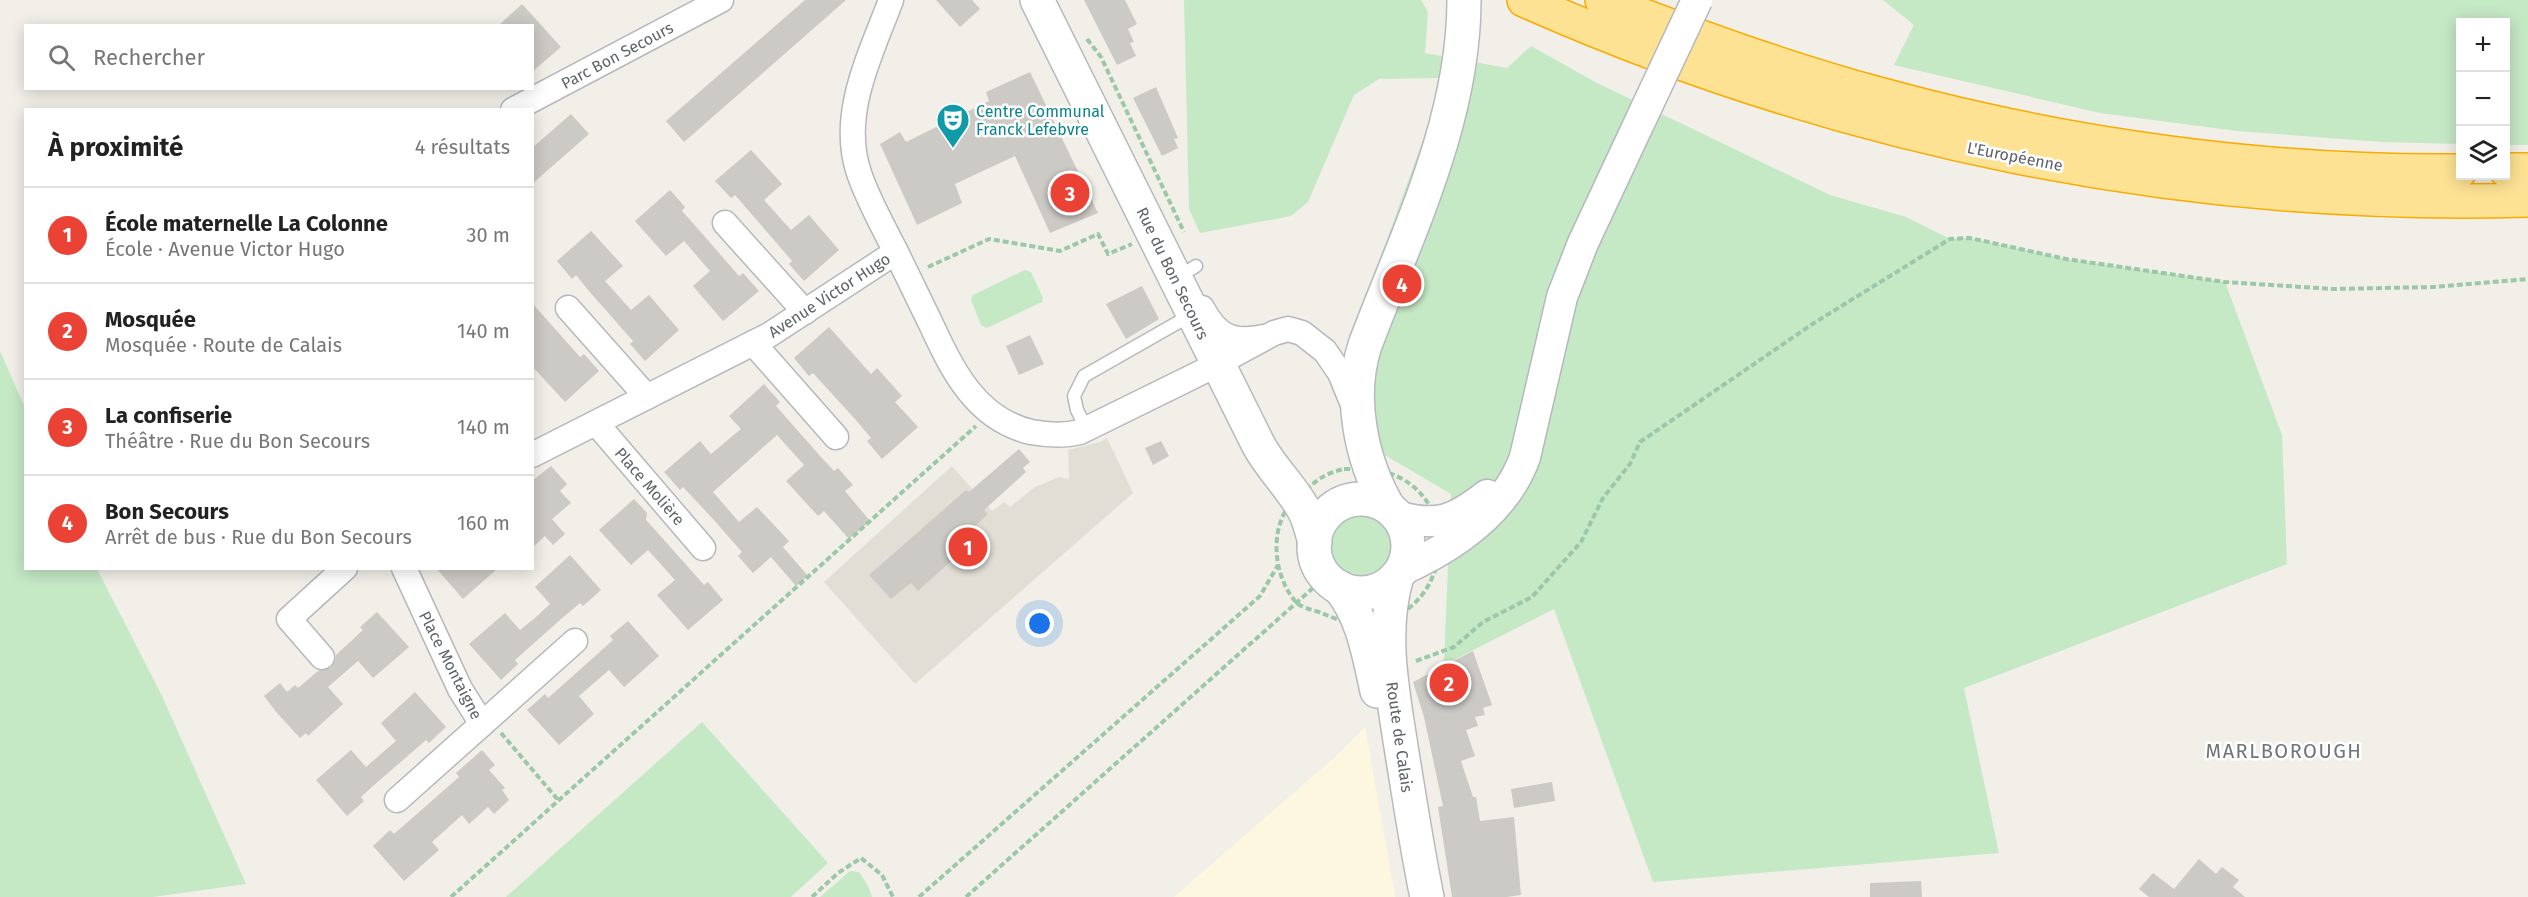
<!DOCTYPE html>
<html lang="fr">
<meta charset="utf-8">
<style>
body{margin:0;font-family:"Fira Sans",sans-serif;background:#f6f6f6;color:#222}
.controls{position:absolute;right:18px;top:18px;display:grid;overflow:hidden;border-radius:0px;box-shadow:0 3px 15px #0003}
.controls button{width:54px;height:54px;display:grid;place-items:center;padding:0;border:0;border-bottom:2px solid #e0e0e0;background:#fff;color:#222;font:30px sans-serif}
.you{position:absolute;left:1040px;top:624px;width:21px;height:21px;margin:-15px;border:4px solid #fff;border-radius:50%;background:#1a73e8;box-shadow:0 0 0 9px #1a73e833}
.badge{display:grid;place-items:center;width:39px;height:39px;border-radius:50%;background:#ea4335;color:#fff;font-size:20px;font-weight:700}
.pin{position:absolute;translate:-50% -50%;border:3px solid #fff;box-shadow:0 2px 6px #0006}
.list{margin:0;padding:0;list-style:none}
h2{display:flex;justify-content:space-between;align-items:center;height:78px;margin:0;padding:0 24px;font-size:26px}
h2 small{font-size:20px;font-weight:400;color:#767676}
.list li{display:grid;grid-template-columns:39px 1fr auto;gap:18px;align-items:center;box-sizing:border-box;height:96px;padding:0 24px;border-top:2px solid #e0e0e0}
.list b{display:block;font-size:22px;white-space:nowrap}
.list p{margin:0;font-size:20px;white-space:nowrap;color:#767676}
.list em{font-size:20px;font-style:normal;color:#767676}
.icon{flex:none;width:33px;height:33px;fill:none;stroke:currentColor;stroke-width:2;stroke-linecap:round;stroke-linejoin:round}
.map{position:relative;flex:none;width:2528px;height:897px;overflow:hidden}
.search{position:absolute;background:#fff;box-shadow:0 3px 15px #0003;left:24px;top:24px;width:510px;height:66px;display:flex;align-items:center;gap:15px;box-sizing:border-box;padding:0 21px;border-radius:0px;color:#767676;font-size:22px}
.panel{position:absolute;background:#fff;box-shadow:0 3px 15px #0003;left:24px;top:108px;width:510px;height:462px;border-radius:0px}
.map>svg:first-child{display:block}
.commercial{fill:#fef7e0}
.education{fill:#e1ded6}
.green{fill:#c5e8c5}
.building{fill:#cccac5}
.lines{fill:none;stroke-linecap:round;stroke-linejoin:round}
.service-casing{stroke:#b5b8bc;stroke-width:15}
.minor-casing{stroke:#b5b8bc;stroke-width:27}
.tertiary-casing{stroke:#b5b8bc;stroke-width:33}
.secondary-casing{stroke:#b6babf;stroke-width:36}
.motorway-casing{stroke:#f9ab00;stroke-width:36}
.path{stroke:#9cc7a9;stroke-width:4;stroke-dasharray:6 3;stroke-linecap:butt}
.service{stroke:#fff;stroke-width:12}
.minor{stroke:#fff;stroke-width:24}
.tertiary{stroke:#fff;stroke-width:30}
.secondary{stroke:#fff;stroke-width:33}
.motorway{stroke:#fde293;stroke-width:33}
.tertiary-bridge-casing{stroke:#b5b8bc;stroke-width:33;stroke-linecap:butt}
.tertiary-bridge{stroke:#fff;stroke-width:30}
.labels{text-anchor:middle;stroke-width:5;stroke-linejoin:round;paint-order:stroke}
.street-label{font-size:16px;fill:#5f6368;stroke:#fff}
.culture-label{font-size:16px;fill:#0d838f;stroke:#fff;text-anchor:start}
.quarter-label{font-size:20px;letter-spacing:1.5px;fill:#70757a;stroke:#fff}
</style>
<div class="map">
<svg width="2528" height="897" viewBox="0 0 2528 897">
<rect width="100%" height="100%" fill="#f1efe8"/>
<polygon class="commercial" points="1365,727 1395,897 1174,897 1335,757"/>
<polygon class="education" points="1107,438 1133,493 915,684 824,582 952,466 992,511 1004,502 1010,507 1035,487 1059,477 1069,479 1068,450 1100,442"/>
<g class="green">
<polygon points="1184,0 1421,0 1428,12 1425,53 1507,68 1531,46 1595,82 1830,195 1906,217 1950,239 1970,238 2066,259 2225,282 2282,435 2287,564 1964,688 1999,853 1653,882 1554,609 1444,665 1451,494 1378,451 1349,368 1349,336 1389,234 1433,112 1438,78 1379,79 1354,95 1308,202 1291,216 1200,233 1189,209"/>
<polygon points="1883,0 2528,0 2528,145 2506,145 2506,22 2460,22 2460,144 2382,142 2237,131 2100,113 1894,65 1914,25"/>
<polygon points="1025,270 1031,272 1043,298 1042,302 987,328 981,325 971,300 973,295"/>
<polygon points="0,351 25,408 26,568 97,569 161,694 246,884 153,897 0,897"/>
<circle cx="1361" cy="546" r="34"/>
<polygon points="702,722 828,863 791,897 506,897"/>
<polygon points="850,871 859,872 868,886 872,897 820,897"/>
</g>
<g class="building">
<polygon points="805,0 846,0 684,142 666,121"/>
<polygon points="936,0 972,0 980,9 960,27"/>
<polygon points="1084,0 1125,0 1137,24 1128,29 1134,42 1130,43 1136,56 1117,65"/>
<polygon points="522,4 561,47 532,72 532,26 498,26"/>
<polygon points="1030,72 1098,213 1050,233 1015,156 955,184 962,203 917,225 880,144 900,132 906,142 989,101 986,92"/>
<polygon points="1156,87 1178,138 1174,139 1178,148 1162,156 1133,98"/>
<polygon points="571,114 589,134 532,184 532,148"/>
<polygon points="751,150 782,184 764,200 791,230 809,215 839,250 804,281 789,264 792,261 735,195 731,198 715,181"/>
<polygon points="670,190 685,207 682,211 699,230 739,276 743,273 759,291 723,321 693,286 710,271 684,241 666,256 635,221"/>
<polygon points="591,231 623,266 605,281 631,310 649,295 679,330 645,361 630,344 633,341 588,290 576,275 572,279 557,261"/>
<polygon points="1142,286 1159,319 1126,339 1106,304"/>
<polygon points="532,303 580,357 584,354 599,371 565,402 532,366"/>
<polygon points="829,327 871,374 877,368 902,396 895,402 918,427 882,459 867,441 871,438 855,419 813,373 809,376 794,358"/>
<polygon points="1030,335 1044,364 1019,375 1006,346"/>
<polygon points="764,384 780,402 776,406 821,457 834,471 838,468 853,485 845,491 870,521 849,539 824,511 818,516 786,481 804,465 777,435 713,492 739,522 757,507 789,541 783,547 808,576 796,586 771,557 753,573 738,556 742,552 713,519 683,487 680,490 664,472 700,441 711,454 741,429 729,416"/>
<polygon points="1161,441 1169,456 1153,465 1145,448"/>
<polygon points="1019,449 1030,462 1023,468 1026,472 984,510 988,514 972,529 979,536 918,591 911,583 891,599 869,575 966,490 969,492"/>
<polygon points="551,466 567,484 560,491 571,503 552,519 565,534 553,545 545,536 532,548 532,481"/>
<polygon points="634,499 647,513 646,520 657,532 704,585 708,582 723,600 688,630 657,595 675,580 648,550 631,565 599,530"/>
<polygon points="570,555 601,590 583,606 580,603 560,620 515,660 518,664 501,680 469,644 505,613 520,630 536,617 550,604 535,587"/>
<polygon points="436,568 498,568 463,599"/>
<polygon points="377,612 409,647 373,678 358,661 328,687 343,704 308,736 306,733 300,738 277,713 264,696 280,683 287,692 295,685 298,688 318,671 331,668 335,662 336,655 363,630 360,627"/>
<polygon points="628,621 659,656 624,687 609,670 579,696 594,714 559,745 527,710 545,694 548,698 574,675 613,640 610,636"/>
<polygon points="1473,651 1492,705 1483,708 1485,715 1475,717 1478,726 1466,730 1475,756 1461,761 1473,797 1476,797 1480,821 1514,817 1521,895 1507,897 1452,897 1438,807 1443,806 1424,717 1413,682"/>
<polygon points="415,692 446,727 429,743 426,740 373,786 361,797 364,801 347,816 316,780 351,750 366,767 382,753 396,741 381,723"/>
<polygon points="482,750 495,765 489,770 505,788 502,790 509,800 494,814 488,807 469,824 462,815 432,842 439,850 404,881 373,846 390,830 394,834 434,799 459,777 456,773"/>
<polygon points="1552,782 1555,801 1514,808 1511,789"/>
<polygon points="2199,859 2216,874 2222,867 2239,880 2233,887 2245,897 2149,897 2139,889 2153,873 2174,889"/>
<polygon points="1921,881 1922,897 1870,897 1870,883"/>
</g>
<g class="lines">
<g class="service-casing">
<g id="service">
<polyline points="1177,278 1196,266"/>
<polyline points="1087,430 1077,410 1074,396 1084,376 1191,315"/>
</g>
</g>
<g class="minor-casing">
<g id="minor">
<path d="M891,0C871,54 839,114 859,173C868,200 883,226 896,252"/>
<polyline points="513,110 721,0"/>
<polyline points="725,223 805,312"/>
<polyline points="568,308 647,397"/>
<path d="M1202,308C1217,336 1232,344 1264,337"/>
<polyline points="753,343 836,437"/>
<polyline points="596,423 703,548"/>
<path d="M532,455L769,335L896,252C907,275 919,299 930,322C952,369 975,419 1031,432C1047,435 1064,436 1080,432L1204,371L1274,333L1288,329L1302,333L1325,351L1340,373L1354,407"/>
<polyline points="404,568 460,689 482,724"/>
<polyline points="322,657 289,619 345,568"/>
<polyline points="397,800 575,641"/>
</g>
</g>
<g class="tertiary-casing">
<g id="tertiary">
<path d="M1397,516C1437,528 1455,520 1487,495"/>
<path d="M1402,570C1453,547 1505,513 1525,457L1562,297L1583,243L1642,117"/>
</g>
</g>
<g class="secondary-casing">
<g id="secondary">
<path d="M1037,0L1258,444C1271,469 1294,489 1306,514C1310,523 1312,533 1315,542"/>
<circle cx="1361" cy="546" r="47"/>
<path d="M1388,507C1361,460 1348,397 1365,345C1407,234 1464,121 1464,0"/>
<path d="M1397,576C1380,633 1393,694 1402,753C1410,801 1417,849 1427,897"/>
<path d="M1339,587C1363,616 1369,655 1377,691"/>
</g>
</g>
<g class="motorway-casing">
<g id="motorway">
<path d="M1524,0C1840,140 2182,210 2528,200"/>
<path d="M1602,0C1696,36 1789,70 1886,96C2069,146 2270,173 2460,171"/>
<polyline points="2506,170 2528,170"/>
</g>
</g>
<g class="path">
<polyline points="1087,39 1101,57 1184,232"/>
<polyline points="928,267 989,239 1060,251 1098,234 1108,254 1132,244"/>
<path d="M1344,469C1358,469 1371,468 1385,472C1463,494 1454,606 1377,623C1358,627 1340,621 1324,614C1315,610 1300,608 1295,601C1275,577 1270,537 1286,510C1290,503 1299,497 1305,491C1317,479 1327,473 1344,469Z"/>
<polyline points="1416,661 1454,647 1483,622 1532,597 1581,542 1603,498 1630,464 1640,442 1814,323 1950,239 1970,238 2066,259 2225,282 2333,289 2434,287 2528,279"/>
<polyline points="501,733 559,801"/>
<polyline points="451,897 976,426"/>
<polyline points="812,897 838,873 861,858 882,875 893,897"/>
<polyline points="919,897 1260,596 1278,565"/>
<polyline points="966,897 1313,588"/>
</g>
<use href="#service" class="service"/>
<use href="#minor" class="minor"/>
<use href="#tertiary" class="tertiary"/>
<use href="#secondary" class="secondary"/>
<use href="#motorway" class="motorway"/>
<g class="tertiary-bridge-casing">
<polyline id="tertiary-bridge" points="1642,117 1697,0"/>
</g>
<use href="#tertiary-bridge" class="tertiary-bridge"/>
</g>
<defs>
<g id="theatre-pin" transform="scale(1.725)"><path d="M0 17L-7.5 6A9.5 9.5 0 1 1 7.5 6Z" fill="#0f9aa8" stroke="#fff"/><path d="M-5-5.5Q0-4 5-5.5V0Q5 5 0 6Q-5 5-5 0ZM-3.3-2.5H-1v1.5H-3.3ZM1-2.5H3.3v1.5H1ZM-2.8 1Q0 5.5 2.8 1Z" fill="#fff"/></g>
</defs>
<g fill-rule="evenodd">
<use href="#theatre-pin" x="953" y="120"/>
</g>
<g class="labels">
<g class="street-label">
<text transform="translate(617 55) rotate(-28)" y="6">Parc Bon Secours</text>
<text transform="translate(2015 156) rotate(11)" y="6">L'Européenne</text>
<text transform="translate(1173 273) rotate(64)" y="6">Rue du Bon Secours</text>
<text transform="translate(829 295) rotate(-33)" y="6">Avenue Victor Hugo</text>
<text transform="translate(650 486) rotate(49)" y="6">Place Molière</text>
<text transform="translate(451 665) rotate(63)" y="6">Place Montaigne</text>
<text transform="translate(1400 737) rotate(82)" y="6">Route de Calais</text>
</g>
<g class="culture-label">
<text x="976" y="117">Centre Communal<tspan x="976" dy="18">Franck Lefebvre</tspan></text>
</g>
<g class="quarter-label">
<text x="2284" y="758">MARLBOROUGH</text>
</g>
</g>
</svg>
<div class="controls">
<button>+</button>
<button>−</button>
<button><svg class="icon" aria-label="layers" viewBox="0 0 24 24"><path d="M12 4l9 5-9 5-9-5zM3 14l9 5 9-5"/></svg></button>
</div>
<div class="you"></div>
<div class="pin badge" style="left:968px;top:547px">1</div>
<div class="pin badge" style="left:1449px;top:683px">2</div>
<div class="pin badge" style="left:1070px;top:193px">3</div>
<div class="pin badge" style="left:1402px;top:284px">4</div>
<div class="search"><svg class="icon" aria-label="search" viewBox="0 0 24 24"><circle cx="10" cy="10" r="6"/><path d="M15 15l6 6"/></svg>Rechercher</div>
<section class="panel">
<h2>À proximité<small>4 résultats</small></h2>
<ul class="list">
<li><span class="badge">1</span><div><b>École maternelle La Colonne</b><p>École · Avenue Victor Hugo</p></div><em>30 m</em></li>
<li><span class="badge">2</span><div><b>Mosquée</b><p>Mosquée · Route de Calais</p></div><em>140 m</em></li>
<li><span class="badge">3</span><div><b>La confiserie</b><p>Théâtre · Rue du Bon Secours</p></div><em>140 m</em></li>
<li><span class="badge">4</span><div><b>Bon Secours</b><p>Arrêt de bus · Rue du Bon Secours</p></div><em>160 m</em></li>
</ul>
</section>
</div>
